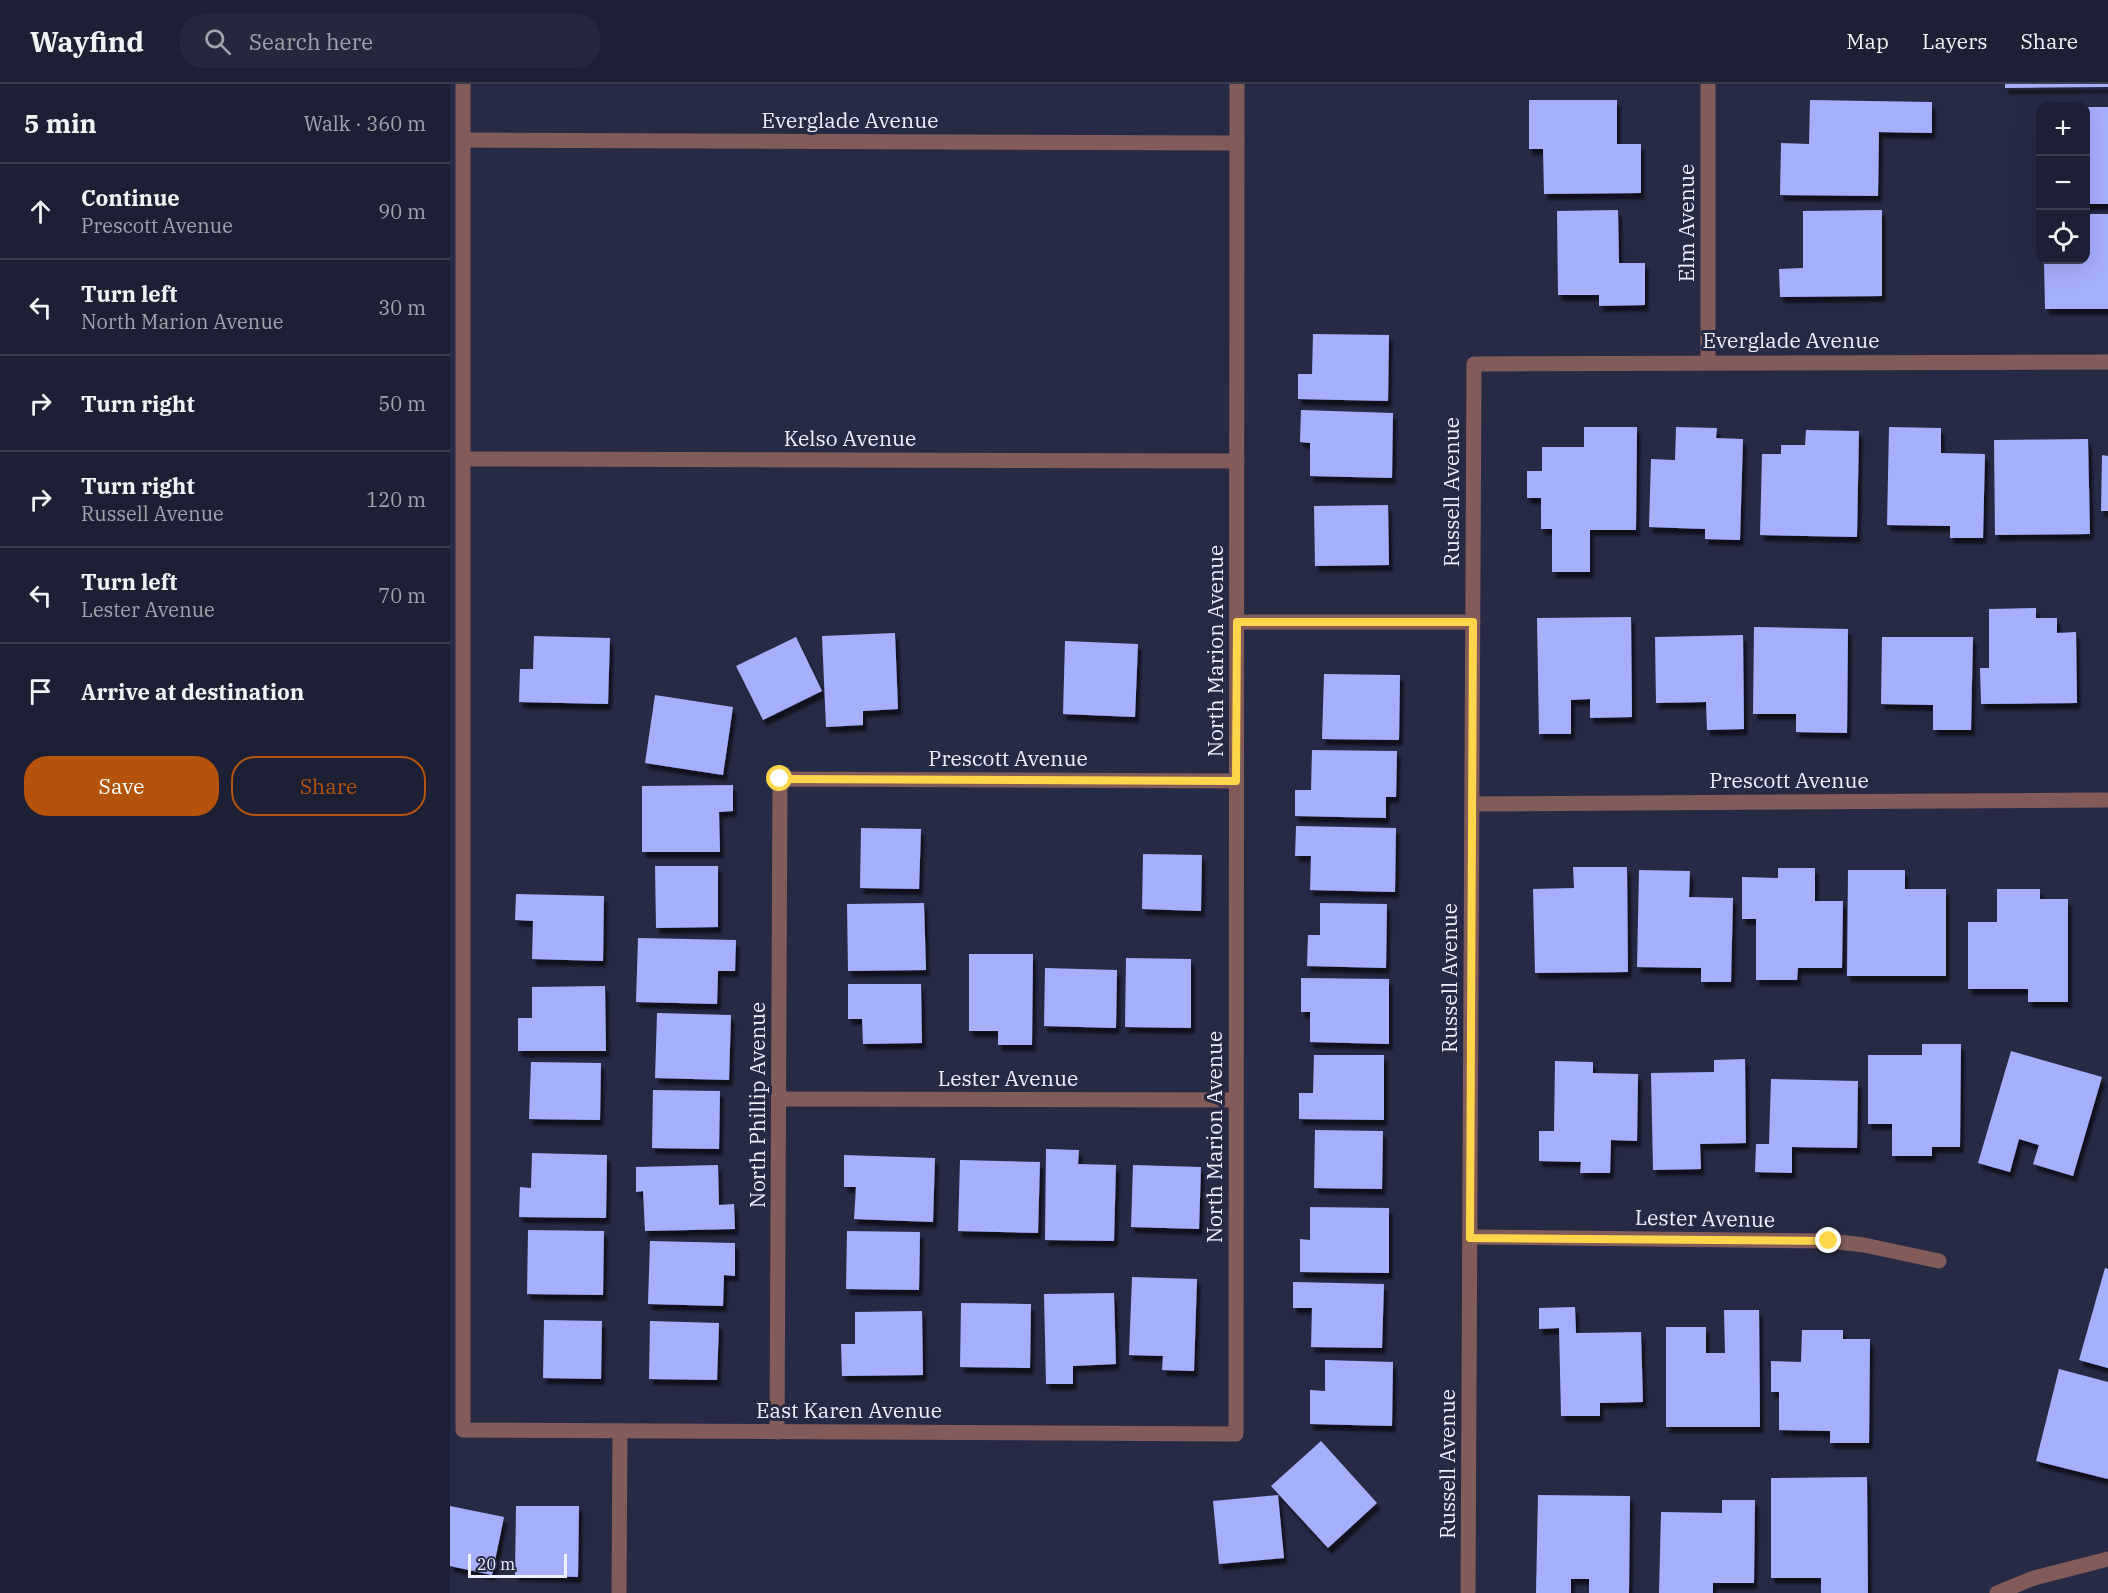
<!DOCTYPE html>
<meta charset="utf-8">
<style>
body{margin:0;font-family:"IBM Plex Serif",serif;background:#25283c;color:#f1f3f6}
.controls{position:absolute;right:18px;top:18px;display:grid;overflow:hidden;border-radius:12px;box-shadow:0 6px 24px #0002}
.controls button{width:54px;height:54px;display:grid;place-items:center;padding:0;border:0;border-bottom:2px solid #3b3e4f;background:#1d2034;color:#f1f3f6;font:30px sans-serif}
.scale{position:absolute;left:18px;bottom:15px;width:99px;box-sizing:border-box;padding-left:6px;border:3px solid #eef0ff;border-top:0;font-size:16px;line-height:21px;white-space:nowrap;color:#eef0ff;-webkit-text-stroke:4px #272a45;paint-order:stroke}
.stop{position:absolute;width:18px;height:18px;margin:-14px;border:4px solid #ffd54a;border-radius:50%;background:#fff}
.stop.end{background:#ffd54a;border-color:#fff;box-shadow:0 2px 6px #0008}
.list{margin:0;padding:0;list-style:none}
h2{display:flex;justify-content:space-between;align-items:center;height:78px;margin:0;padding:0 24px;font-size:26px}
h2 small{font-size:20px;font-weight:400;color:#a0a3ac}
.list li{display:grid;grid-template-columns:39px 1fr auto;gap:18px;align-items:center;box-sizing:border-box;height:96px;padding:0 24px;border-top:2px solid #3b3e4f}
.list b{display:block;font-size:22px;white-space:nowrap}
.list p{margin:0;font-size:20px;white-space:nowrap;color:#a0a3ac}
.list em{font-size:20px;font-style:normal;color:#a0a3ac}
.actions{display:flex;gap:12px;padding:18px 24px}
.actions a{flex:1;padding:14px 0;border:2px solid #b45309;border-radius:24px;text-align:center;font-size:21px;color:#b45309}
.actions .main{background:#b45309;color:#fff}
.icon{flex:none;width:33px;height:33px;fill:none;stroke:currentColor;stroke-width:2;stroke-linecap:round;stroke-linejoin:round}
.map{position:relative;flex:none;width:1658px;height:1509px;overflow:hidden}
header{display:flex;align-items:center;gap:36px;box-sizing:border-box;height:84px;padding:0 30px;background:#1d2034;border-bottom:2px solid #3b3e4f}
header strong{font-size:28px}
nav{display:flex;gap:33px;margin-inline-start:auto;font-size:21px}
.search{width:420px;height:54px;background:#25283c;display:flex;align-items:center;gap:15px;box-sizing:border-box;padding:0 21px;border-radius:24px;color:#a0a3ac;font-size:22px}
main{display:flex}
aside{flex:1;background:#1d2034}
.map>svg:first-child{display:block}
.building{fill:#a6aefe;filter:url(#shadow)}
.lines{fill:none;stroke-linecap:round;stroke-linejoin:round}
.street{stroke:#835c5a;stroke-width:15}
.route{stroke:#ffd54a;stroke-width:8}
.labels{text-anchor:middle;stroke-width:6;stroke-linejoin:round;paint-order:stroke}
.street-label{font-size:21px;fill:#eef0ff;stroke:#272a45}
</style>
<header>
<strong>Wayfind</strong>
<div class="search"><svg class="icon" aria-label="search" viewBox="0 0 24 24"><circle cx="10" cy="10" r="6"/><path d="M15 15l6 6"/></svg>Search here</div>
<nav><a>Map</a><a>Layers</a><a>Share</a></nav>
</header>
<main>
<aside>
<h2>5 min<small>Walk · 360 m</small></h2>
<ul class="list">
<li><svg class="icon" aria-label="ahead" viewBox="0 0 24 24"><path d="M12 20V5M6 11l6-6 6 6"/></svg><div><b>Continue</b><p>Prescott Avenue</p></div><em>90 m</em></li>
<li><svg class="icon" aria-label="left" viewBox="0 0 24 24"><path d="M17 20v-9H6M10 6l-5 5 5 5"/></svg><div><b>Turn left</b><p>North Marion Avenue</p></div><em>30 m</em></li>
<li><svg class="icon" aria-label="right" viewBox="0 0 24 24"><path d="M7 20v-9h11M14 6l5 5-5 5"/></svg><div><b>Turn right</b></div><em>50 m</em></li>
<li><svg class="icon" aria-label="right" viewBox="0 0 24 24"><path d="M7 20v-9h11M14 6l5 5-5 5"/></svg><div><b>Turn right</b><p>Russell Avenue</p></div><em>120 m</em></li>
<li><svg class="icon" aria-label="left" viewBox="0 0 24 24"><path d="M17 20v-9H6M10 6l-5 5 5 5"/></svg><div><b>Turn left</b><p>Lester Avenue</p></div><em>70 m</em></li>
<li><svg class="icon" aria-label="arrive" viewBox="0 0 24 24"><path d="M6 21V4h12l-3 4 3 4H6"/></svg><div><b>Arrive at destination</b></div></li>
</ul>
<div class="actions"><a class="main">Save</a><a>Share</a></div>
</aside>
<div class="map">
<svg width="1658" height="1509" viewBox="0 0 1658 1509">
<defs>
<filter id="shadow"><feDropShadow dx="3.5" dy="6" stdDeviation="1.5" flood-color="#0009"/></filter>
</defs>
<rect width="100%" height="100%" fill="#272a45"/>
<g class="building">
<polygon points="1555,0 1658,0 1658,3 1555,4"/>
<polygon points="1079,16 1167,16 1167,60 1191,60 1191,109 1094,110 1093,65 1079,65"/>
<polygon points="1360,16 1482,18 1482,49 1429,48 1428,112 1330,111 1331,59 1359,60"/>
<rect x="1636" y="23" width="22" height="97"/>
<polygon points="1168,126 1169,179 1195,179 1195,221 1149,222 1149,211 1108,211 1107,127"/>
<polygon points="1432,126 1432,212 1330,213 1329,185 1353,184 1353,127"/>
<polygon points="1636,130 1658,130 1658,225 1595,225 1594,176 1636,176"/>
<polygon points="863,250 939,251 938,317 848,315 848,290 862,290"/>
<polygon points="851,326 943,329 942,394 860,392 860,359 850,358"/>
<polygon points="1134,343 1187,343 1186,446 1140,446 1140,488 1102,488 1102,445 1091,445 1091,414 1077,414 1077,387 1092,387 1092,363 1134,363"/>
<polygon points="1226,343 1267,344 1266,354 1293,355 1290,456 1255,455 1255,445 1199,443 1201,375 1225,376"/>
<polygon points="1439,343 1491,344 1491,369 1535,370 1533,454 1500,454 1500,442 1437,441"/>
<polygon points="1356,346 1409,347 1407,453 1310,451 1312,370 1331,370 1331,361 1355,361"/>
<polygon points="1638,355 1640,450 1545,451 1544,356"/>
<polygon points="1652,371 1658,372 1658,427 1651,427"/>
<polygon points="938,421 939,481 865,482 864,422"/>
<polygon points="1586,524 1586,534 1607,534 1607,549 1626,548 1627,619 1531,620 1530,584 1539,584 1539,525"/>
<polygon points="1181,533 1182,633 1140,634 1140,615 1121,616 1121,650 1089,650 1087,534"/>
<polygon points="1304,543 1398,545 1397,649 1346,648 1346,630 1303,630"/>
<polygon points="445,549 448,625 413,627 413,641 376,643 372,552"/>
<polygon points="1293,551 1294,645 1257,646 1256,618 1206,619 1205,553"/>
<polygon points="84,552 160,554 158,620 69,618 70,585 83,585"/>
<polygon points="346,553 372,607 313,636 286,582"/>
<polygon points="1432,553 1523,553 1521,646 1483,646 1483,621 1431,620"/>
<polygon points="615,557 688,560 685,633 613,630"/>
<polygon points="874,590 950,591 949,656 872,655"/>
<polygon points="205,611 283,623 273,691 195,679"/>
<polygon points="862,666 947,667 946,713 936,713 936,734 845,732 845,706 861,706"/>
<polygon points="283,701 283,727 269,728 270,768 192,768 192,702"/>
<polygon points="846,742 946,744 945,808 860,806 861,772 845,772"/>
<polygon points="411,744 471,745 469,805 410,804"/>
<polygon points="693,770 752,771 751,827 692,825"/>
<polygon points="205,782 268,782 268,843 206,844"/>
<polygon points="1123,783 1177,783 1178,888 1085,889 1083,805 1124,804"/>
<polygon points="1328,784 1365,784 1365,817 1393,817 1392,884 1348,884 1347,896 1306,896 1306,835 1292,835 1292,793 1328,794"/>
<polygon points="1189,786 1240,787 1239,813 1283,814 1281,898 1251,898 1251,884 1187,883"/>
<polygon points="1398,786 1455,786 1455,805 1496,805 1496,892 1397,892"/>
<polygon points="1547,805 1590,805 1590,815 1618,815 1618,918 1578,918 1578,905 1518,905 1518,838 1547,838"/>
<polygon points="66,810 154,812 153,877 82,875 83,837 65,836"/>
<polygon points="474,819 476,886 398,887 397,820"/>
<polygon points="870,819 937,820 936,884 857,882 858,851 870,851"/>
<polygon points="188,854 286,856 285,887 268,887 267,920 186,918"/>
<polygon points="519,870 583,870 582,961 548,961 548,947 519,947"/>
<polygon points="676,874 741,875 741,944 675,943"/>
<polygon points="595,884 667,886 666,944 594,942"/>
<polygon points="851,894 939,895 939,960 860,958 860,928 851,928"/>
<polygon points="398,900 471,900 472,959 413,960 412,935 398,935"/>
<polygon points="155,902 156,967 68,967 68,934 82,934 82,903"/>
<polygon points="207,929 281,931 279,996 205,994"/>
<polygon points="1472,960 1511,960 1510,1063 1482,1063 1482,1072 1442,1072 1442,1040 1418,1040 1418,971 1472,971"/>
<polygon points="1561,967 1652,993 1623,1092 1583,1080 1589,1061 1569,1055 1560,1088 1528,1079"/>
<polygon points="864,971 934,971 934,1036 849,1035 849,1009 863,1009"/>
<polygon points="1295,975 1296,1059 1250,1060 1251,1085 1203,1086 1201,989 1264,988 1264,976"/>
<polygon points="1105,977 1143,978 1143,989 1188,990 1187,1057 1161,1056 1160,1089 1130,1089 1131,1078 1089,1077 1089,1047 1104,1047"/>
<polygon points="81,978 151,979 150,1036 79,1035"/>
<polygon points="1321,995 1408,997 1407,1064 1342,1063 1342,1089 1305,1088 1306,1060 1319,1060"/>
<polygon points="203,1006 270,1007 269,1065 202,1064"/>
<polygon points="865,1046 933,1047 932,1105 864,1104"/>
<polygon points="596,1065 629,1066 628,1080 666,1081 664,1157 595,1156"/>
<polygon points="82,1069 157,1071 156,1134 69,1133 70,1103 81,1104"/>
<polygon points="394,1071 485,1074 483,1138 404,1135 406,1103 394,1103"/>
<polygon points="510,1076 590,1078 588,1149 508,1147"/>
<polygon points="268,1081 269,1121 284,1120 285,1145 195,1147 193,1107 186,1108 186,1083"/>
<polygon points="683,1081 751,1083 749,1145 681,1143"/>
<polygon points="860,1123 939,1124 939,1189 850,1188 850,1155 860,1156"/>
<polygon points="78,1146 154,1147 153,1211 77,1210"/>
<polygon points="397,1147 470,1148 469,1206 396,1205"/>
<polygon points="200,1157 285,1159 285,1192 274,1191 273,1222 198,1220"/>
<polygon points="1655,1184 1658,1185 1658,1284 1629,1276"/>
<polygon points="682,1193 747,1195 744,1287 712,1286 713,1272 679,1271"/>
<polygon points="843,1198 934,1200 932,1264 861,1263 862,1224 843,1224"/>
<polygon points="664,1209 666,1280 623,1282 623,1300 596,1300 594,1210"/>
<polygon points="511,1219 581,1220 580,1284 510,1283"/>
<polygon points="1125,1223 1126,1249 1191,1248 1193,1318 1150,1319 1150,1332 1111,1332 1109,1244 1089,1245 1089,1224"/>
<polygon points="1274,1226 1309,1226 1310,1343 1216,1343 1216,1243 1256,1243 1256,1269 1275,1269"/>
<polygon points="472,1227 473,1291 392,1292 391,1260 405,1260 405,1228"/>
<polygon points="94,1236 152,1237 151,1295 93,1294"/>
<polygon points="200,1237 269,1239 267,1296 199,1295"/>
<polygon points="1352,1246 1393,1246 1393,1255 1420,1255 1419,1359 1380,1359 1380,1347 1329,1346 1329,1308 1321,1308 1321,1277 1351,1278"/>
<polygon points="875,1276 943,1278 942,1342 860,1340 860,1306 875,1307"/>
<polygon points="1609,1285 1658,1298 1658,1395 1586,1377"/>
<polygon points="871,1357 927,1419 878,1464 821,1402"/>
<polygon points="1417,1393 1418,1509 1371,1509 1371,1494 1321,1494 1321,1394"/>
<polygon points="828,1411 834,1474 769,1480 763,1417"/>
<polygon points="1088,1411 1180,1412 1179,1509 1139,1509 1139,1495 1121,1495 1121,1509 1086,1509"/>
<polygon points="1272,1416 1305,1416 1304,1499 1263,1499 1263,1509 1209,1509 1211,1428 1272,1429"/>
<polygon points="0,1422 54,1433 42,1491 0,1482"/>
<polygon points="66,1422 129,1422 128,1493 65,1491"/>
</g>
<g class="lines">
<g class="street">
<polyline points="13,0 13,1346 786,1350 787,0"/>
<polyline points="13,56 787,59"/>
<polyline points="1258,278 1258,0"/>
<polyline points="13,375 787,377"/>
<polyline points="787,538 1023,538"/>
<polyline points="1022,720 1656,716"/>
<polyline points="329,1015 786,1016"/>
<polyline points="1020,1153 1379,1157 1414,1161 1489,1177"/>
<polyline points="327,1348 330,695 786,697"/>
<polyline points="169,1509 170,1347"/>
<polyline points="1018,1509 1024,280 1658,278"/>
<polyline points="1547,1509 1584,1494 1658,1475"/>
</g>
</g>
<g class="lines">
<polyline class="route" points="330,695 786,697 787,538 1023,538 1020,1154 1379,1157"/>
</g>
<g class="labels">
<g class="street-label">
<text x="400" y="44">Everglade Avenue</text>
<text transform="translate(1237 139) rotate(-90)" y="7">Elm Avenue</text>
<text x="1341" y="264">Everglade Avenue</text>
<text x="400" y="362">Kelso Avenue</text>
<text transform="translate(1002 408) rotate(-90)" y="7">Russell Avenue</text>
<text transform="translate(766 567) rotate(-90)" y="7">North Marion Avenue</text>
<text x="558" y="682">Prescott Avenue</text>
<text x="1339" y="704">Prescott Avenue</text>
<text transform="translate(1000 894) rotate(-90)" y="7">Russell Avenue</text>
<text x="558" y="1002">Lester Avenue</text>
<text transform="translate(308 1021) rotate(-90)" y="7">North Phillip Avenue</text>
<text transform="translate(765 1053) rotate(-90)" y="7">North Marion Avenue</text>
<text transform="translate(1255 1135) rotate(1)" y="7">Lester Avenue</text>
<text x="399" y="1334">East Karen Avenue</text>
<text transform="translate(998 1380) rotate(-90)" y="7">Russell Avenue</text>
</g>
</g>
</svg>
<div class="controls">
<button>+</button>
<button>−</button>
<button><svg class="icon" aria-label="locate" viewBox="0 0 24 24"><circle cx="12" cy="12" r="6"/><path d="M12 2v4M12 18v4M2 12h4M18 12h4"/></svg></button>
</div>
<div class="scale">20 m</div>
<div class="stop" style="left:330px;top:695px"></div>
<div class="stop end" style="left:1379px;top:1157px"></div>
</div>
</main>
